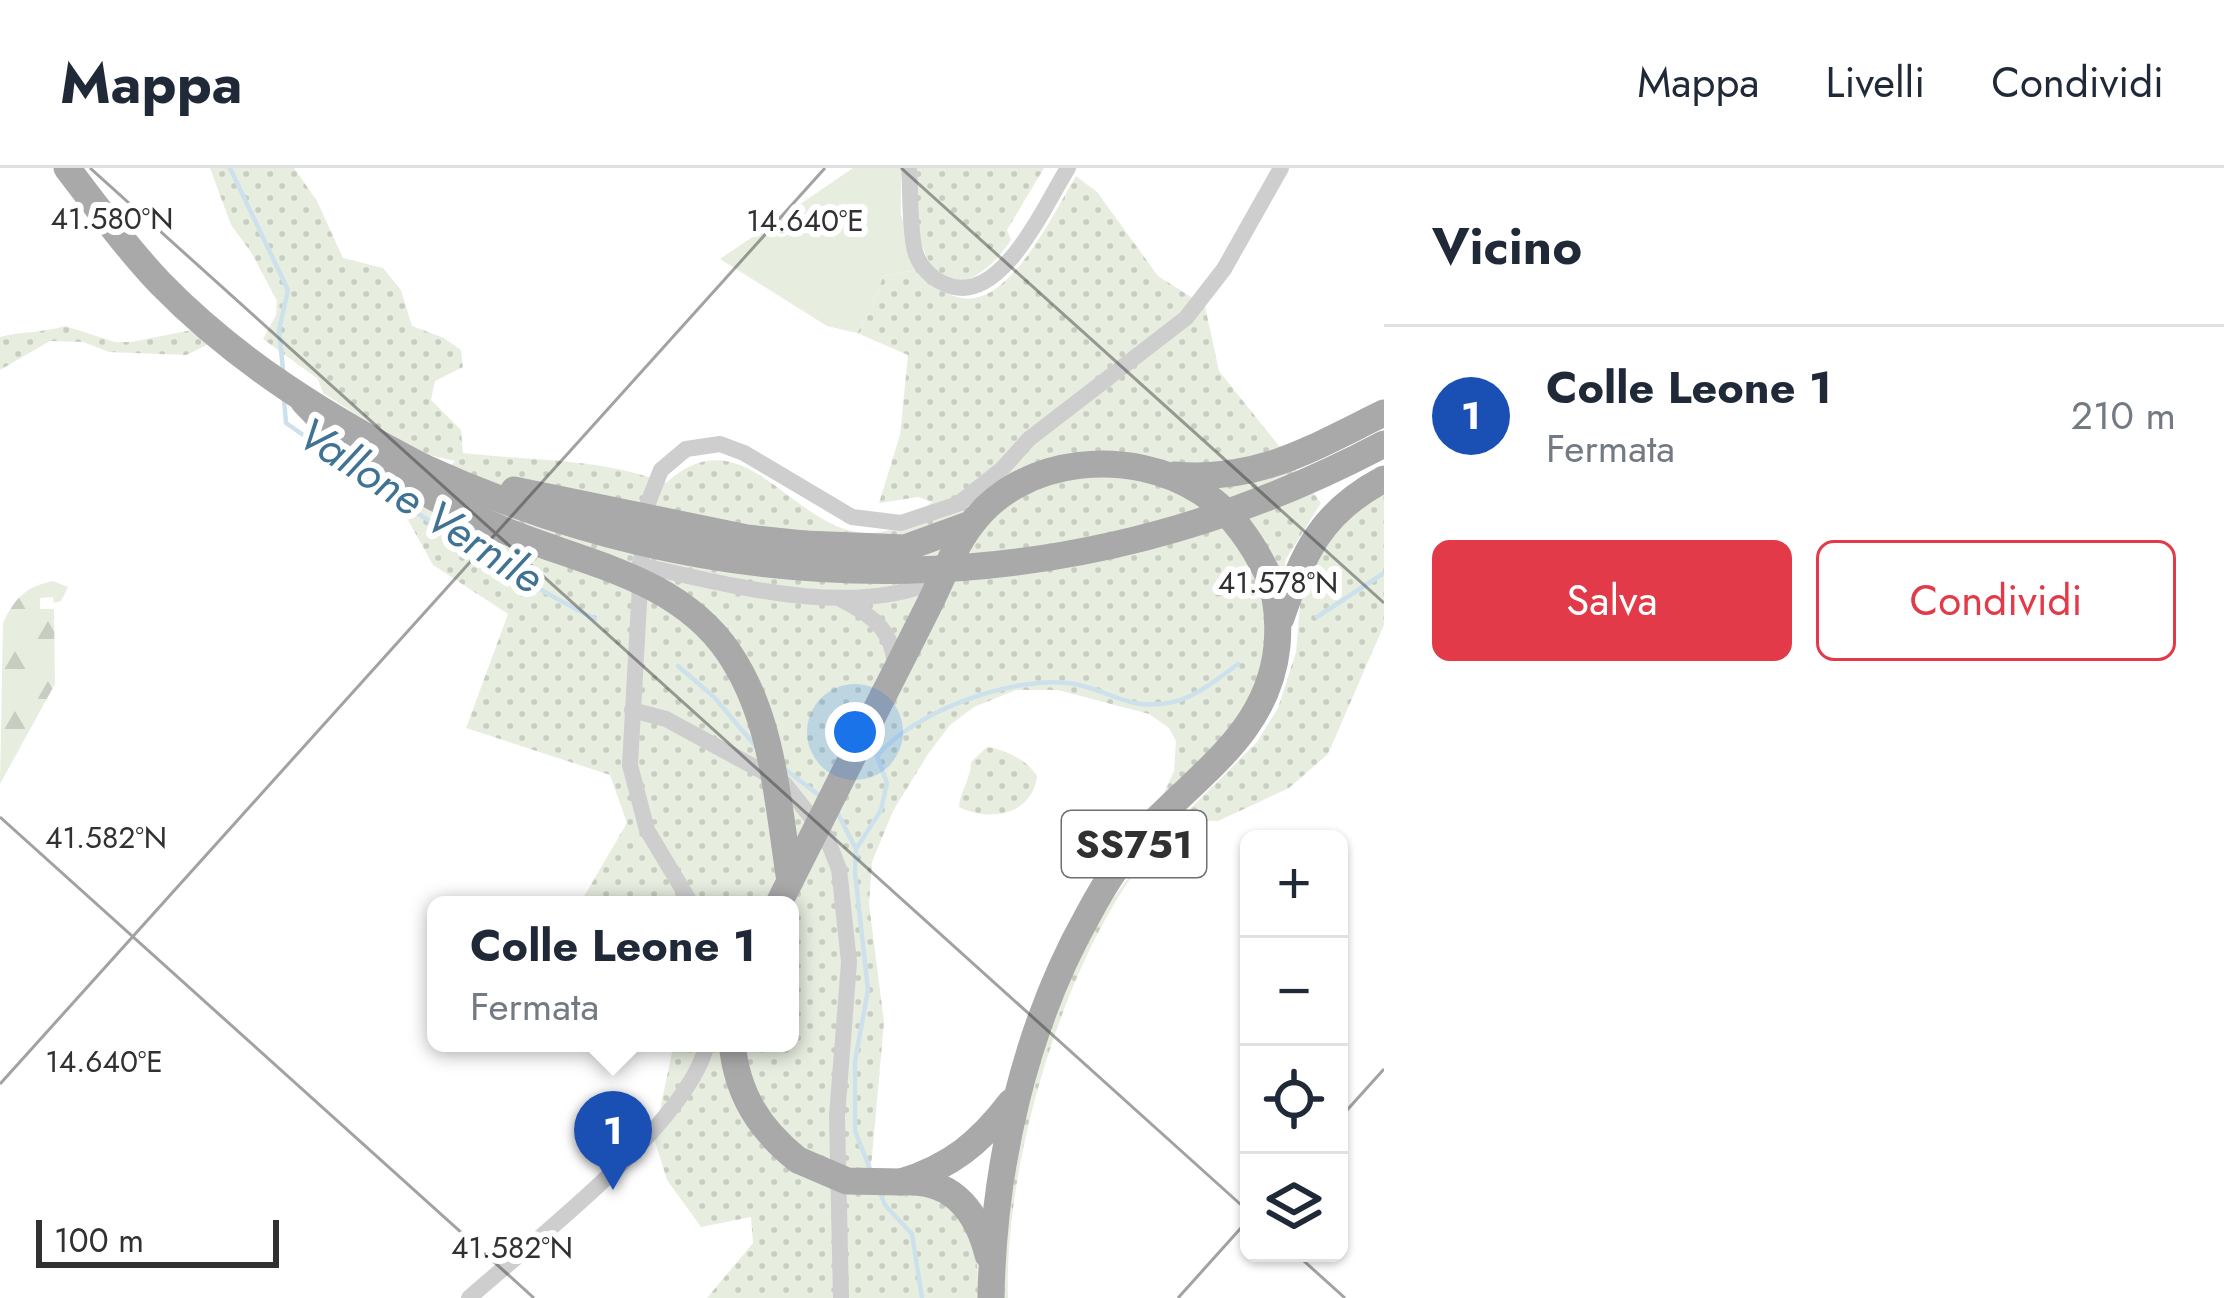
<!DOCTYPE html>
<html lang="it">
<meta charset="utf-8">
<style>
body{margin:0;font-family:Jost,sans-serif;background:#f2f2f3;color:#1f2937}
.controls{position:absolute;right:36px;bottom:36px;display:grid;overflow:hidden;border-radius:18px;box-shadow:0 3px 9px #0004}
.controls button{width:108px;height:108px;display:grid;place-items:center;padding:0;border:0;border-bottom:3px solid #e0e1e3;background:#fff;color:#1f2937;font:60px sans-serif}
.scale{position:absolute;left:36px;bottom:30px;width:243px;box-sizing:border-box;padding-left:12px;border:6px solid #313131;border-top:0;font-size:33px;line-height:42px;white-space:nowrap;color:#313131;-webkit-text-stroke:9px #fff;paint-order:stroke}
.you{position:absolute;left:855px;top:564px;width:42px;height:42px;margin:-30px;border:9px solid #fff;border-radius:50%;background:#1a73e8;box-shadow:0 0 0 18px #1a73e833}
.badge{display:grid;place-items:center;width:78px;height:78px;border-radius:50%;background:#e23a48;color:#fff;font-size:39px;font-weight:700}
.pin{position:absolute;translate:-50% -99px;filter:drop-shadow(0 3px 6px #0008)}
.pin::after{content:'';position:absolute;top:63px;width:42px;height:36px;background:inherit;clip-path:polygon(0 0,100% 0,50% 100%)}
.popup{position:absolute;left:427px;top:728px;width:372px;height:156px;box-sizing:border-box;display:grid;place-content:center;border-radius:18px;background:#fff;filter:drop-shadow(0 3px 9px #0005);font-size:39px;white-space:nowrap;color:#747a83}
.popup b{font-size:45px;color:#1f2937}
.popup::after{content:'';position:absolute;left:50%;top:100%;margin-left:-24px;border:24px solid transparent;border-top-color:#fff}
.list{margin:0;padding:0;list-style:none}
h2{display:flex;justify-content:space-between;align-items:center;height:156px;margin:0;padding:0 48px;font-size:51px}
h2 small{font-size:39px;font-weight:400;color:#747a83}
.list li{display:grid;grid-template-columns:78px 1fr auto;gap:36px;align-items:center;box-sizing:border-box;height:180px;padding:0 48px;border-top:3px solid #e0e1e3}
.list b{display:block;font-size:45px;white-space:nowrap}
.list p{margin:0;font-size:39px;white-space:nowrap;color:#747a83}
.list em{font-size:39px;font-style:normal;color:#747a83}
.actions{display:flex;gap:24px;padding:36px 48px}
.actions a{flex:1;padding:27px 0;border:3px solid #e23a48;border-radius:18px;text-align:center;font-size:42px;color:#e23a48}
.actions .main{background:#e23a48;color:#fff}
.icon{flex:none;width:66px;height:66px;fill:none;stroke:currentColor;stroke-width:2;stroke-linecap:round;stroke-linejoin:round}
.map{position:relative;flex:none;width:1384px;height:1130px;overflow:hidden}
header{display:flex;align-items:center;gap:72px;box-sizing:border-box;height:168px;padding:0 60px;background:#fff;border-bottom:3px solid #e0e1e3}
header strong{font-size:57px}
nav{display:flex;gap:66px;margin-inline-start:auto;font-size:42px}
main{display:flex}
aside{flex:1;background:#fff}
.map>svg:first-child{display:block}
.grass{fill:url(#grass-dots)}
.forest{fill:url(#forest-firs)}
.garden{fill:#e7eee0}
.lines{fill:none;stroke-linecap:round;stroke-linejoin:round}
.stream{stroke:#cde1ec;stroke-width:4.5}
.minor{stroke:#cecece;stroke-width:16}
.primary{stroke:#a9a9a9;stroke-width:27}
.primary-bridge{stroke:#a9a9a9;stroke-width:27}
.ticks{fill:none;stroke:#313131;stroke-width:3;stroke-opacity:0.45}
.labels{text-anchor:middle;stroke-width:12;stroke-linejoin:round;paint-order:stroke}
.shield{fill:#fff;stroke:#6f6f6f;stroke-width:3}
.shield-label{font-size:39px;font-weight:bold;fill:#313131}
.water-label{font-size:45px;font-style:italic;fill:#407393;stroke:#fff}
.ticks-label{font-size:30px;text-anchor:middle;fill:#313131;stroke:#fff;stroke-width:12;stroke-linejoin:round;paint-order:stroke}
</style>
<header>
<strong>Mappa</strong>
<nav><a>Mappa</a><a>Livelli</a><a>Condividi</a></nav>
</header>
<main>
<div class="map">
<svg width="1384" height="1130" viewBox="0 0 1384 1130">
<defs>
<pattern id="grass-dots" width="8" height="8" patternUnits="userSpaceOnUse" patternTransform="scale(3)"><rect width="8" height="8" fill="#e7eee0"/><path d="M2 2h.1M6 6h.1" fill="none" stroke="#c7cdc1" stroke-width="1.8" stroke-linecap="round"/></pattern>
<pattern id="forest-firs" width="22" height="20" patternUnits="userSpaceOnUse" patternTransform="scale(3)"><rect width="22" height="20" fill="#e7eee0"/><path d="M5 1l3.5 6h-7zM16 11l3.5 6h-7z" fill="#c7cdc1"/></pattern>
</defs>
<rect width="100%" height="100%" fill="#fff"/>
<g class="grass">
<path d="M210,0H294L317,33L343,90L383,100L401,122L412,158L444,170L461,182L463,199L435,213L431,232L461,262L463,285C532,293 602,290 666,315C756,233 806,403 902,357C912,352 923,341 932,334L918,329L879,335L900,267L908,187L857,165L872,140L883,108L917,102C932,116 952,134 975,130C1017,123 1056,41 1076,8L1097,24L1158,108L1205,138L1219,203L1283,283C1248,298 1204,303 1166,296C1135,291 1108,283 1076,288C1043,292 1009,307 985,329C978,335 973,344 966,349C919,381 858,370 805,368L804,384C852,391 906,395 951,374L876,522L891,530C906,500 922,470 937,440C950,414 961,382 980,359C1002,333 1034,317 1066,309C1146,288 1239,338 1265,417C1271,435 1270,462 1268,481C1267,493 1267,506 1263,517C1246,565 1204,605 1161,631L1174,603L1176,573L1169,560L1149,546L1058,522H1016L974,539L950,557L928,586L893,643L872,694L869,736L884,854L869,1022C886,1024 909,1018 925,1023C979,1037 978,1085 978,1130H707L753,1075L751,1049L701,1059L667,1012L654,970L674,875H724C731,927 751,969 795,998L804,983C766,956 748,923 741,877L790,875V737H579L627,655L610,607L466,560L508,446L433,397L408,352L455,293L425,286L357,247L323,225L318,211L263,171L276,147L277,133L251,84L231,57Z"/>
<path d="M917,0H1044L1007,62L1011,72C990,104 948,139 925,85C914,60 918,27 917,0Z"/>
<path d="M65,158L115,174H131L197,161L211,175L186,187L109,184L83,174L50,173L0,202V169C22,163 43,165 65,158Z"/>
<polygon points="1294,299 1321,335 1286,391 1281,416 1209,318"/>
<path d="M1384,322V457L1328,586L1289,620L1218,653L1192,652C1175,667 1151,682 1137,701C1060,807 1004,999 1008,1130H1001L1000,1102L1025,945L1051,855L1098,750L1153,678L1257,574L1278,540L1296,484L1301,425L1318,371Z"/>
<path d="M987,579C1004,581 1030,593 1037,609C1031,648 989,654 959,639C960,623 971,611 971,594Z"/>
</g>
<path class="forest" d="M53,413L68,419L61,433L54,435L53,429L40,430V441H54L55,516L0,616L3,455C15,430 25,419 53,413Z"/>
<polygon class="garden" points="853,0 901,0 901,46 917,102 883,108 872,140 857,165 827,158 720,91"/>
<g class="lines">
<g class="stream">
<polyline points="230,0 288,122 279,162 283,202"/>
<path d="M284,231L286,255C386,325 487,395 595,451"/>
<polyline points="1317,449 1384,405"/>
<polyline points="678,498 714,529 758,581"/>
<polyline points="786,602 820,628"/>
<polyline points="837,644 856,681 855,705 868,822 855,893 855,963 870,1001"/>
<path d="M856,681L881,642L887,615L877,588C914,543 1016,506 1074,516C1112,523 1130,544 1173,534C1196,529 1219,510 1238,496"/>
<polyline points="879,1022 885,1037 912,1066 922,1130"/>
</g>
<g class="minor">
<path d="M909,0C911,26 909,58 915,83C919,98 931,110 945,116C1000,141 1044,38 1068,0"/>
<path d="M639,397C730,417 851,451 938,412"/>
<path d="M842,432C873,448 894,463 895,501"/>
<polyline points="632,542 666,551 784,615 826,668 839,701 849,794 837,948 841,1130"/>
<polyline points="692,737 647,662 630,597 644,345 661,302 686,281 720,276 744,285 852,349 901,355 958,336 1002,301 1029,271 1186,150 1224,101 1281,0"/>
<path d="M469,1130C532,1074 691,953 707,875"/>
</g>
<g class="primary">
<path d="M67,0C97,39 126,79 160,115C236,193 326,249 423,299"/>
<path d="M1174,307C1259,314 1310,281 1384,245"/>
<polyline points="804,376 905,380 971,356"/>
<path d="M1281,450C1304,384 1320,345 1384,311"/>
<path d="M884,526C899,497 914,467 929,437C942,411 953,381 971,357C1022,287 1132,279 1201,324C1232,344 1252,374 1268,407C1278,430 1279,454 1277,478C1269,561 1203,603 1150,658C1125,684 1105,715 1088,747C1024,861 993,1000 991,1130"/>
<path d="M732,875C737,926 759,961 798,992"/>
<path d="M901,1014C950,999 980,975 1011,934"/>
<path d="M911,1014C956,1014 978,1047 988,1087"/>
</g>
<g class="primary-bridge">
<path d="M304,234C356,291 430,331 501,361C581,395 677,408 729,485C774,551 778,638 790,713"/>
<path d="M423,299C737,443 1078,438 1384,276"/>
<polyline points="514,322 747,370 804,376"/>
<polyline points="778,737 884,526"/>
<polyline points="798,992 847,1013 901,1014"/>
</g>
</g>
<path class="ticks" d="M90,0L1249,1044M901,0L1384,435M0,649L534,1130M0,916L825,0M1339,951L1384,901M1295,1085L1345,1130M1178,1130L1249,1051"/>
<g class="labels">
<rect class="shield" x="1062" y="643" width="144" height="66" rx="9"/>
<g class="shield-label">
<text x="1134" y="690">SS751</text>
</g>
<g class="water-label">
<text transform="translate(421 337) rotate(33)" y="16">Vallone Vernile</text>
</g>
</g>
<g class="ticks-label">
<text x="112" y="61">41.580°N</text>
<text x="805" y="63">14.640°E</text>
<text x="1278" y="425">41.578°N</text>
<text x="106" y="680">41.582°N</text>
<text x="104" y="904">14.640°E</text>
<text x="512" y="1090">41.582°N</text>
</g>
</svg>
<div class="controls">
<button>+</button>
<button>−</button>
<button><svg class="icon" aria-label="locate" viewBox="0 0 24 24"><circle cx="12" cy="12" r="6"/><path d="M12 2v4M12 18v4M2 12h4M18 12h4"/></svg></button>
<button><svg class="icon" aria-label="layers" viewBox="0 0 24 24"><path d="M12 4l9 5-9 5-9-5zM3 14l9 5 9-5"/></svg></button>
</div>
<div class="scale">100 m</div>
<div class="you"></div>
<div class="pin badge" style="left:613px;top:1022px;background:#1a4fb4">1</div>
<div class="popup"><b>Colle Leone 1</b>Fermata</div>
</div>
<aside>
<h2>Vicino<small></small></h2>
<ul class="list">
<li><span class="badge" style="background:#1a4fb4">1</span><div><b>Colle Leone 1</b><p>Fermata</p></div><em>210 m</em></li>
</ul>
<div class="actions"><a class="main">Salva</a><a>Condividi</a></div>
</aside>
</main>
